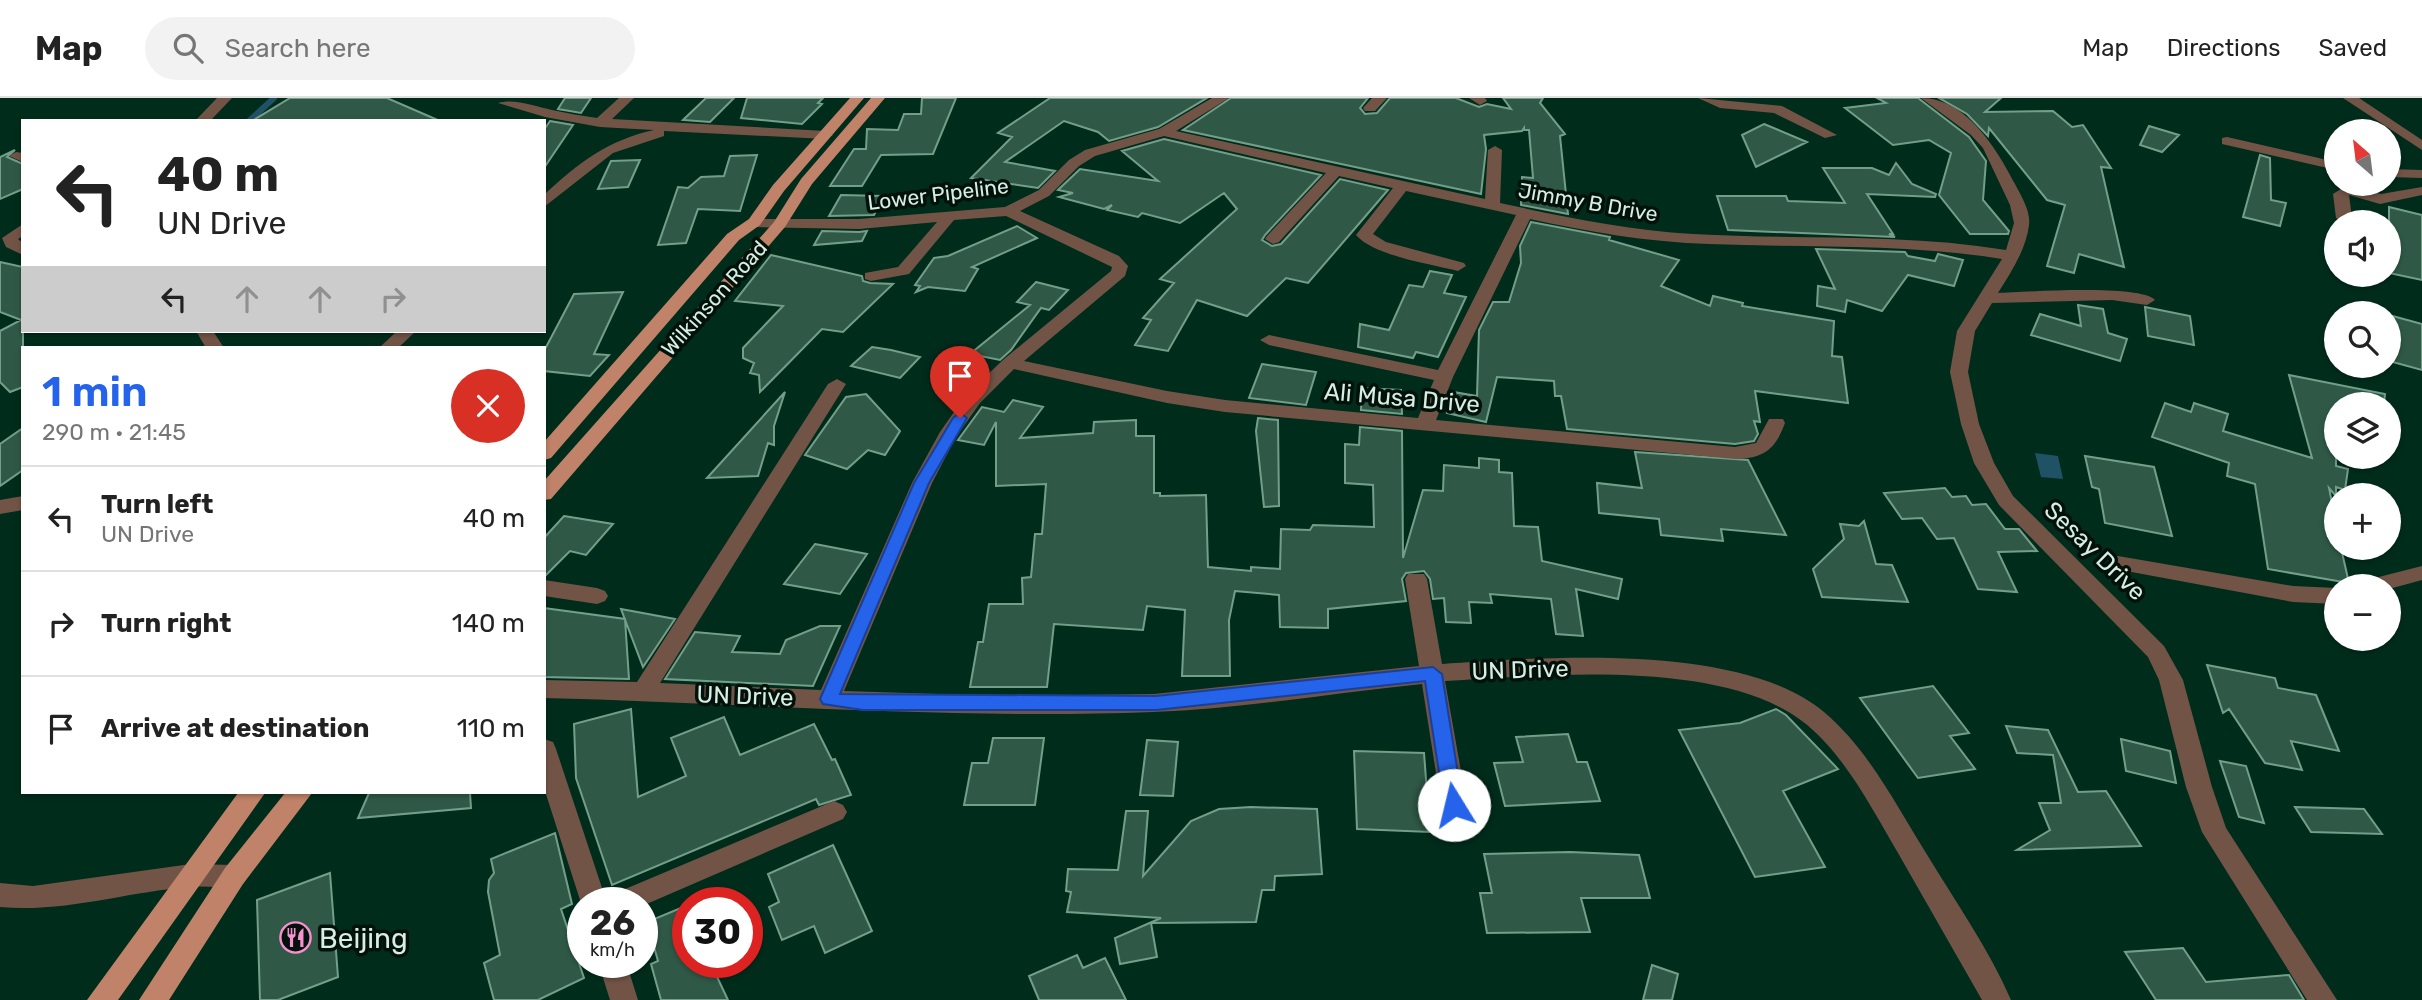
<!DOCTYPE html>
<html lang="en">
<head>
<meta charset="utf-8">
<style>
	body { margin:0; font-family:Rubik,sans-serif; background:#f2f2f2; color:#222; height:100vh; display:flex; flex-direction:column; font-size:26px; white-space:nowrap }
	* { box-sizing:border-box; margin:0 }
	p { font-size:23px; color:#767676 }
	.icon { flex:none; width:38px; height:38px; fill:none; stroke:currentColor; stroke-width:2; stroke-linecap:round; stroke-linejoin:round }
	.map { position:relative; flex:1; overflow:hidden }
	.sheet { position:absolute; left:21px; top:248px; width:525px; height:448px; display:flex; flex-direction:column; background:#fff; border-radius:0px; box-shadow:0 2px 5px #0004 }
	.sheet>* { flex:none }
	.guide { position:absolute; left:21px; top:21px; width:525px; height:214px; border-radius:0px; box-shadow:0 2px 5px #0004; background:#fff; color:#222; overflow:hidden }
	.needle { width:46px; rotate:332deg }
	.fabs { position:absolute; left:2324px; top:21px; display:grid; gap:14px }
	.fabs a { display:grid; place-items:center; width:77px; height:77px; border-radius:50%; background:#fff; box-shadow:0 2px 5px #0004; font-size:35px }
	.speed { position:absolute; left:567px; top:789px; display:flex; gap:14px; font-size:35px; font-weight:700; text-align:center }
	.speed>* { display:grid; place-content:center; width:91px; height:91px; border-radius:50%; background:#fff; box-shadow:0 2px 5px #0004; line-height:1 }
	.speed small { font-size:18px; font-weight:400 }
	.speed .limit { border:10px solid #d22; background:#fff; color:#111 }
	.pin { position:absolute; display:grid; place-items:center; width:60px; height:60px; color:#fff; margin:-72px -30px; border-radius:50% 50% 50% 0; rotate:-45deg; box-shadow:0 0 7px #0007 }
	.pin .icon { rotate:45deg }
	.me { position:absolute; width:77px; margin:-38px; rotate:351deg; stroke-linejoin:round; filter:drop-shadow(0 0 5px #0008) }
	.turn { display:flex; align-items:center; gap:24px; height:147px; padding:0 21px; font-size:32px }
	.turn .icon { width:91px; height:91px; stroke-width:2.5 }
	.turn b { display:block; font-size:49px; line-height:60px }
	.lanes { display:flex; align-items:center; height:66px; padding:0 21px; background:#0003; justify-content:center; gap:35px; direction:ltr }
	.lanes .off { opacity:.35 }
	.round { display:grid; place-items:center; flex:none; width:74px; height:74px; border-radius:37px; background:#f2f2f2 }
	.headline { display:flex; align-items:center; justify-content:space-between; height:119px; padding:0 21px }
	h1 { font-size:42px; font-weight:600; line-height:52px; color:#2563eb }
	ul { padding:0; list-style:none }
	li { display:flex; align-items:center; gap:21px; height:105px; padding:0 21px; border-top:2px solid #e0e0e0 }
	li div { flex:1 }
	li b { display:block; font-size:26px }
	li em { font-style:normal }
	header { display:flex; align-items:center; gap:42px; box-sizing:border-box; height:98px; padding:0 35px; background:#fff; border-bottom:2px solid #e0e0e0 }
	header strong { font-size:33px }
	nav { display:flex; gap:38px; margin-inline-start:auto; font-size:24px }
	.search { width:490px; height:63px; background:#f2f2f2; display:flex; align-items:center; gap:18px; box-sizing:border-box; padding:0 24px; border-radius:38px; color:#767676; font-size:26px }
	.map>svg:first-child { display:block }
	.water { fill:#1f5264 }
	.lines { fill:none; stroke-linecap:round; stroke-linejoin:round }
	.stream { stroke:#1f5264; stroke-width:6 }
	.building { fill:#2f5946; stroke:#739f8a; stroke-width:2 }
	.minor { fill:#725447; fill-rule:evenodd }
	.major { fill:#c08268; fill-rule:evenodd }
	.route { fill:#2563eb; stroke:#184099; stroke-width:2 }
	.labels { text-anchor:middle; dominant-baseline:central; stroke-width:7; stroke-linejoin:round; paint-order:stroke }
	.far-street-label { font-size:21px; fill:#d7eee2; stroke:#02110a }
	.street-label { font-size:24px; fill:#d7eee2; stroke:#02110a }
	.near-poi-label { font-size:28px; fill:#d7eee2; stroke:#02110a; text-anchor:start }
</style>
</head>
<body>
<header>
<strong>Map</strong>
<div class="search"><svg class="icon" aria-label="search" viewBox="0 0 24 24"><circle cx="10" cy="10" r="6"/><path d="M15 15l6 6"/></svg>Search here</div>
<nav><a>Map</a><a>Directions</a><a>Saved</a></nav>
</header>
<div class="map">
<svg width="2422" height="902" viewBox="0 0 2422 902">
	<rect width="100%" height="100%" fill="#002c1c"/>
	<path class="water" d="M2035,355L2058,358L2063,381L2041,379Z"/>
	<g class="lines">
		<path class="stream" d="M249,23L274,0"/>
	</g>
	<path class="building" d="M290,0H387L440,23H252Z
		M565,0H591L581,15L558,11Z
		M706,0H734L710,24L683,22Z
		M747,0H823L818,5L822,6L802,26L741,20Z
		M922,0H956L933,56L881,57L862,88H830L854,51H866L867,31L898,32L904,16H921Z
		M1050,0H1207L1158,29L1109,43L1098,34L1064,23L1005,64L1055,73L1038,90L971,80L1012,39L998,35Z
		M1231,0H1368L1360,10L1365,16L1377,15L1390,0H1456L1479,9L1487,6L1511,11L1503,0H1543L1540,5L1565,36L1560,38L1568,116L1521,107L1522,79L1533,80L1529,32H1524V30L1522,33L1484,37L1486,51L1481,96L1183,32Z
		M1877,0H1918L1969,39L1986,63L1983,102L2009,133L2008,136H1970L1939,97L1951,55L1929,42L1893,47L1845,10L1886,5Z
		M1939,0H2001L1985,14L2053,13L2072,29L2083,27L2111,70L2101,69L2124,169L2079,156L2074,175L2047,168L2065,107L2047,102L1989,30L1988,38L1967,16Z
		M550,23L573,27L544,70V32Z
		M1764,26L1807,44L1756,69L1742,37Z
		M2149,28L2179,37L2162,54L2140,47Z
		M1164,41L1321,77L1265,137L1262,142L1272,148L1281,146L1340,81L1388,92L1308,185L1286,180L1247,218L1197,202L1168,253L1135,247L1151,222L1143,220L1174,185L1160,181L1237,111L1224,95L1180,125L1142,115L1138,119L1107,112L1112,107L1104,111L1059,99L1073,95L1058,92L1080,71L1158,83L1122,53Z
		M15,52L7,59L23,66V91L0,101V59Z
		M757,57L740,113L698,111L686,145L658,147L678,89L688,90L701,79L724,78L730,58Z
		M2260,57L2270,60L2271,102L2286,105L2280,128L2243,119Z
		M640,62L628,89L598,91L611,63Z
		M1896,65L1912,86L1936,96L1935,99L1867,96L1893,136H1889L1895,139L1728,132L1717,98H1786L1788,103L1845,105L1823,70H1872L1889,77Z
		M841,97L883,98L874,117L829,118Z
		M2389,109L2422,117V182L2389,175Z
		M1531,124L1610,139L1609,142L1679,162L1661,188L1710,208L1713,198L1743,205L1742,208L1834,223L1832,258L1842,259L1848,305L1755,293L1760,324L1754,323L1758,336L1754,343L1735,346L1567,331L1561,298H1555L1554,283L1497,279L1486,324L1447,315L1453,294L1477,298L1479,232L1493,204H1509L1521,165L1520,148Z
		M1017,128L1037,140L972,169L978,171L965,193L928,189L916,194L920,188L915,187L934,160L948,158Z
		M822,133L859,134L867,133L862,143L814,147Z
		M1816,151L1905,154L1908,158L1935,163L1938,156L1963,162L1954,188L1908,177L1882,213L1847,202L1845,214L1817,208L1818,188L1835,191Z
		M771,157L862,178L863,183L870,185L893,186L843,234L822,231L760,294L759,277L750,275L754,265L743,260V250L783,208L735,203Z
		M0,164L23,169V289L10,294L0,284V233L21,222L0,214Z
		M1430,173L1452,177L1444,195L1466,199L1438,259L1416,254L1413,260L1358,249L1360,226L1389,232L1409,187L1423,189Z
		M1036,184L1068,192L1049,212L1041,210L1011,252L1000,262L970,256L1030,207L1017,204Z
		M623,194L594,256L609,257L590,278L544,273V253L574,196Z
		M2078,207L2103,211L2108,235L2127,241L2120,263L2031,237L2040,216L2081,228Z
		M2145,209L2190,218L2194,247L2148,238Z
		M2389,217L2422,226V272L2389,263Z
		M872,249L891,252L920,259L900,280L851,268Z
		M1262,266L1316,274L1306,307L1249,300Z
		M2289,277L2385,296L2384,306H2336V368L2348,371L2345,392L2336,389V398L2329,390L2336,425V450H2341L2349,485L2268,471L2255,386L2227,378L2229,365L2152,339L2165,305L2191,314L2194,305L2228,316L2223,333L2312,360Z
		M1362,290L1401,292L1402,316L1361,312Z
		M785,294L774,328V347L768,345L758,378L707,380Z
		M866,296L900,333L885,357L868,352L847,371L805,357L846,299Z
		M1013,302L1043,309L1020,340L1093,335L1094,324L1136,322V338H1154V395H1160V398L1206,397L1208,469L1251,473V469L1280,471L1281,431L1310,432L1313,427L1374,429L1373,387L1345,385V346L1359,347L1360,329L1402,333L1403,460L1423,392L1443,393L1444,367L1479,370V360L1499,362V374L1512,375L1514,428L1538,429L1542,463L1622,481L1618,501L1576,491L1583,538L1556,536L1551,501L1490,496L1492,505L1469,504L1471,525L1446,524L1444,500L1433,501L1430,481L1424,473L1406,475L1402,481L1406,503L1328,511V530L1280,529L1279,497L1235,493L1229,522L1230,578H1182L1185,512L1147,508L1143,532L1054,526L1047,589H970L978,544H983L989,506H1023L1022,480L1031,479L1035,436H1042L1046,386L996,388V324L984,347L958,342L982,309L1004,314Z
		M1258,320L1278,322L1279,408L1264,409L1256,333Z
		M23,330V372L0,388V346Z
		M1635,354L1748,362L1786,437L1721,431L1723,443L1661,437L1659,421L1599,415L1597,385L1642,390Z
		M2085,358L2154,369L2172,438L2105,425L2099,391L2092,389Z
		M1945,390L1952,399L1966,398L1972,407L1986,406L2005,431H2019L2037,453L1998,454L2017,494L1978,491L1954,440L1937,441L1922,420L1902,421L1884,395Z
		M564,418L613,426L586,457L570,453L544,479V440Z
		M1864,423L1876,466L1892,467L1908,504L1822,499L1813,471L1844,441L1840,426L1859,428Z
		M815,446L867,456L840,496L784,486Z
		M544,510L625,521L629,581L544,579Z
		M621,511L675,521L643,569Z
		M820,528H840L813,588L665,581L695,534L740,538L732,554L780,556L786,542Z
		M2207,567L2275,580L2278,590L2316,597L2339,653L2291,643L2302,672L2265,665L2229,611L2223,615Z
		M1933,588L1969,635L1950,638L1975,671L1918,680L1860,600Z
		M631,611L638,699L686,678L671,640L724,619L740,657L814,626L832,662L835,661L851,697L819,707L816,701L612,787L576,680L574,626Z
		M1776,611L1786,617L1838,671L1783,693L1825,769L1755,779L1679,632L1740,625Z
		M2006,628L2048,632L2078,694L2106,693L2141,748L2017,752L2050,732L2039,705H2061L2053,657L2017,655Z
		M1568,636L1577,664H1587L1600,703L1505,708L1494,665L1523,664L1516,639Z
		M993,640H1044L1035,707H964L972,665H988Z
		M2121,641L2170,653L2176,685L2126,673Z
		M1147,642L1178,644L1173,698L1140,697Z
		M1354,653L1424,655L1430,734L1357,731Z
		M2220,663L2246,668L2264,725L2239,719Z
		M369,695H470L471,710L358,720Z
		M1251,709L1317,711L1322,776L1275,778L1274,792H1262L1256,824L1151,825L1157,859L1120,866L1115,840L1161,820L1067,814L1071,794L1066,793L1068,771L1118,772L1126,713H1148L1143,778L1191,723L1219,711Z
		M2295,709L2364,711L2382,736L2311,734Z
		M555,735L572,806L561,811L584,880L538,902H494L484,865L500,857L488,794L489,782L494,775L491,761Z
		M833,747L872,833L825,855L814,828L782,842L769,809L779,804L768,776Z
		M1570,754L1639,757L1650,800H1581L1590,834L1487,835L1480,795H1492L1484,756Z
		M330,775L338,879L278,902H260L257,802Z
		M688,807V864H710L728,902H661L651,866L658,863L647,824Z
		M2183,850L2206,884L2289,877L2304,902H2156L2125,854Z
		M1077,857L1083,870L1105,860L1126,902H1039L1029,878Z
		M1652,867L1678,876L1672,902H1643Z"/>
	<g class="lines">
		<path class="minor" d="M217,0H232L210,23H195Z
			M619,0H634L612,21L826,33L833,37L826,41L664,33V38L613,55L544,109V97C578,65 608,42 654,32L600,29L545,19L498,5C514,0 535,8 552,12C567,15 582,18 597,20Z
			M1212,0H1229L1176,33L1485,101L1488,52L1495,48L1502,52L1500,105C1564,119 1627,132 1693,136C1798,142 1902,135 2006,152L2014,125L2010,107L1983,50L1971,37L1921,0C1966,0 1997,51 2015,86C2021,98 2031,113 2029,127C2026,152 2011,174 1998,195C2025,194 2140,186 2155,202L2147,207L2112,202L1992,205L1975,233L1968,274L1979,326L1994,365L2013,398L2164,548L2183,582L2212,689L2226,730L2337,902H2307L2202,734L2186,689L2159,582L2148,559L1999,407L1974,365L1961,326L1950,274L1957,233L2002,161C1905,145 1807,150 1709,146C1648,144 1589,134 1530,121L1453,279L1436,322L1735,349L1756,345L1769,321H1783L1785,325C1775,352 1764,360 1735,361L1225,314L1167,305L1014,271L980,305L956,339L932,385L844,593L1002,598L1154,596L1419,568L1405,481L1408,476H1424L1427,481L1442,566C1546,559 1741,544 1824,614C1868,651 1896,707 1926,755C1955,803 1989,851 2011,902H1982C1954,853 1926,804 1898,755C1872,711 1846,659 1806,626C1725,560 1545,577 1445,583L1467,707L1463,714L1454,717L1445,714L1441,707L1422,586C1332,595 1243,611 1153,614C950,622 747,605 544,600V582L637,584L828,286L837,281L846,286L660,585L821,592L912,385L940,334L966,297L1004,261L1111,173L1112,169L1006,118L954,122L909,176L871,183L865,181V175L898,169L937,124L859,131L755,129L747,124L750,121H859L1005,109L1039,92L1069,62L1085,52L1159,31ZM1164,38L1326,75L1267,138L1265,141L1273,146L1279,144L1339,78L1393,90L1356,137C1374,158 1431,166 1458,173L1466,168L1464,165L1386,144L1373,136L1406,93L1516,117L1438,272L1269,237L1260,242L1269,247L1434,282L1418,320L1225,302L1167,293L1024,263L1125,178L1128,168L1119,158L1020,113L1049,98L1079,68L1095,58Z
			M1372,0H1387L1375,13H1365L1363,10Z
			M1469,0H1485L1487,3L1480,7Z
			M1698,0L1782,8L1837,37L1825,40L1774,15L1720,10Z
			M2343,0H2359L2422,42V52Z
			M2227,39L2336,64V72L2222,46V40Z
			M16,54L23,55V64L9,58Z
			M2389,71L2422,72V80L2389,79Z
			M2347,87L2381,96L2422,89V97L2380,106L2349,97L2352,120L2342,124L2336,120L2333,96Z
			M23,126V138L18,141L23,145V157L6,149L2,140Z
			M196,233H213L224,250H206Z
			M397,233H416L398,250H379Z
			M23,398V412L0,416V402Z
			M2118,458L2293,488L2336,490V506L2293,504L2110,470L2107,465L2110,460Z
			M2422,468V482L2389,491V488H2360L2363,483Z
			M544,482L597,490L605,493L608,498L605,503L597,506L544,498Z
			M544,641L553,644L556,651L607,805H583V810L581,805L544,690Z
			M834,703L843,707L847,714L843,721L642,808V805H608L611,797Z
			M191,766L234,767L243,770L247,778L243,786C226,792 208,787 189,789C126,794 64,815 0,809V785L33,788Z
			M598,864H626L638,902H610Z"/>
		<path class="major" d="M850,0H864L784,93L760,127L739,142L551,360L544,362V344L727,136L749,121L773,87Z
			M871,0H885L812,86L785,129L551,401L544,402V383L774,124L801,81Z
			M238,695H265L118,902H87Z
			M285,695H312L243,786L169,902H139L225,770Z"/>
	</g>
	<path class="route" d="M960,315L967,320L929,385L840,596L1156,598L1433,569L1442,576L1463,707L1461,713H1447L1444,707L1425,583L1156,612H863L823,606L820,601L914,385L953,320Z"/>
	<defs>
		<symbol id="restaurant-ring" viewBox="-11 -11 22 22"><circle r="9.5" fill="#02110a" stroke="#f790ce" stroke-width="1.5"/><path d="M-5-6h1v4h1v-4h1v4h1v-4h1v5L-1.5 .5V6h-2V.5L-5-1ZM5-6V6H3V1.5H1.5Q1.5-4 5-6Z" fill="#f790ce"/></symbol>
	</defs>
	<g fill-rule="evenodd">
		<use href="#restaurant-ring" x="278" y="822" width="35" height="35"/>
	</g>
	<g class="labels">
		<g class="far-street-label">
			<text transform="translate(938 96) rotate(-7)">Lower Pipeline</text>
			<text transform="translate(1588 104) rotate(10)">Jimmy B Drive</text>
			<text transform="translate(714 200) rotate(-48)">Wilkinson Road</text>
		</g>
		<g class="street-label">
			<text transform="translate(1402 300) rotate(5)">Ali Musa Drive</text>
			<text transform="translate(2095 453) rotate(44)">Sesay Drive</text>
			<text transform="translate(1520 572) rotate(-2)">UN Drive</text>
			<text transform="translate(745 598) rotate(2)">UN Drive</text>
		</g>
		<g class="near-poi-label">
			<text x="319" y="840">Beijing</text>
		</g>
	</g>
</svg>
<div class="fabs">
<a><svg class="needle" viewBox="-14 -14 28 28"><path d="M0-13l5 13h-10z" fill="#e53935"/><path d="M0 13l5-13h-10z" fill="#767676"/></svg></a>
<a><svg class="icon" aria-label="sound" viewBox="0 0 24 24"><path d="M4 9h4l5-4v14l-5-4H4zM17 9q2 3 0 6"/></svg></a>
<a><svg class="icon" aria-label="search" viewBox="0 0 24 24"><circle cx="10" cy="10" r="6"/><path d="M15 15l6 6"/></svg></a>
<a><svg class="icon" aria-label="layers" viewBox="0 0 24 24"><path d="M12 4l9 5-9 5-9-5zM3 14l9 5 9-5"/></svg></a>
<a>+</a>
<a>−</a>
</div>
<div class="speed"><div>26<small>km/h</small></div><div class="limit">30</div></div>
<div class="pin" style="left:960px;top:320px;background:#d93025"><svg class="icon" aria-label="arrive" viewBox="0 0 24 24"><path d="M6 21V4h12l-3 4 3 4H6"/></svg></div>
<svg class="me" style="left:1454px;top:707px" viewBox="-20 -20 40 40"><circle r="19" fill="#fff"/><path d="M0-13L10 11 0 6-10 11z" fill="#2563eb"/></svg>
<div class="guide">
<div class="turn"><svg class="icon" aria-label="left" viewBox="0 0 24 24"><path d="M17 20v-9H6M10 6l-5 5 5 5"/></svg><div><b>40 m</b>UN Drive</div></div>
<div class="lanes"><svg class="icon" aria-label="left" viewBox="0 0 24 24"><path d="M17 20v-9H6M10 6l-5 5 5 5"/></svg><svg class="icon off" aria-label="ahead" viewBox="0 0 24 24"><path d="M12 20V5M6 11l6-6 6 6"/></svg><svg class="icon off" aria-label="ahead" viewBox="0 0 24 24"><path d="M12 20V5M6 11l6-6 6 6"/></svg><svg class="icon off" aria-label="right" viewBox="0 0 24 24"><path d="M7 20v-9h11M14 6l5 5-5 5"/></svg></div>
</div>
<section class="sheet">
<div class="headline"><div><h1>1 min</h1><p>290 m · 21:45</p></div><a class="round" style="background:#d93025;color:#fff"><svg class="icon" aria-label="close" viewBox="0 0 24 24"><path d="M6 6l12 12M18 6L6 18"/></svg></a></div>
<ul>
<li><svg class="icon" aria-label="left" viewBox="0 0 24 24"><path d="M17 20v-9H6M10 6l-5 5 5 5"/></svg><div><b>Turn left</b><p>UN Drive</p></div><em>40 m</em></li>
<li><svg class="icon" aria-label="right" viewBox="0 0 24 24"><path d="M7 20v-9h11M14 6l5 5-5 5"/></svg><div><b>Turn right</b></div><em>140 m</em></li>
<li><svg class="icon" aria-label="arrive" viewBox="0 0 24 24"><path d="M6 21V4h12l-3 4 3 4H6"/></svg><div><b>Arrive at destination</b></div><em>110 m</em></li>
</ul>
</section>
</div>
</body>
</html>
